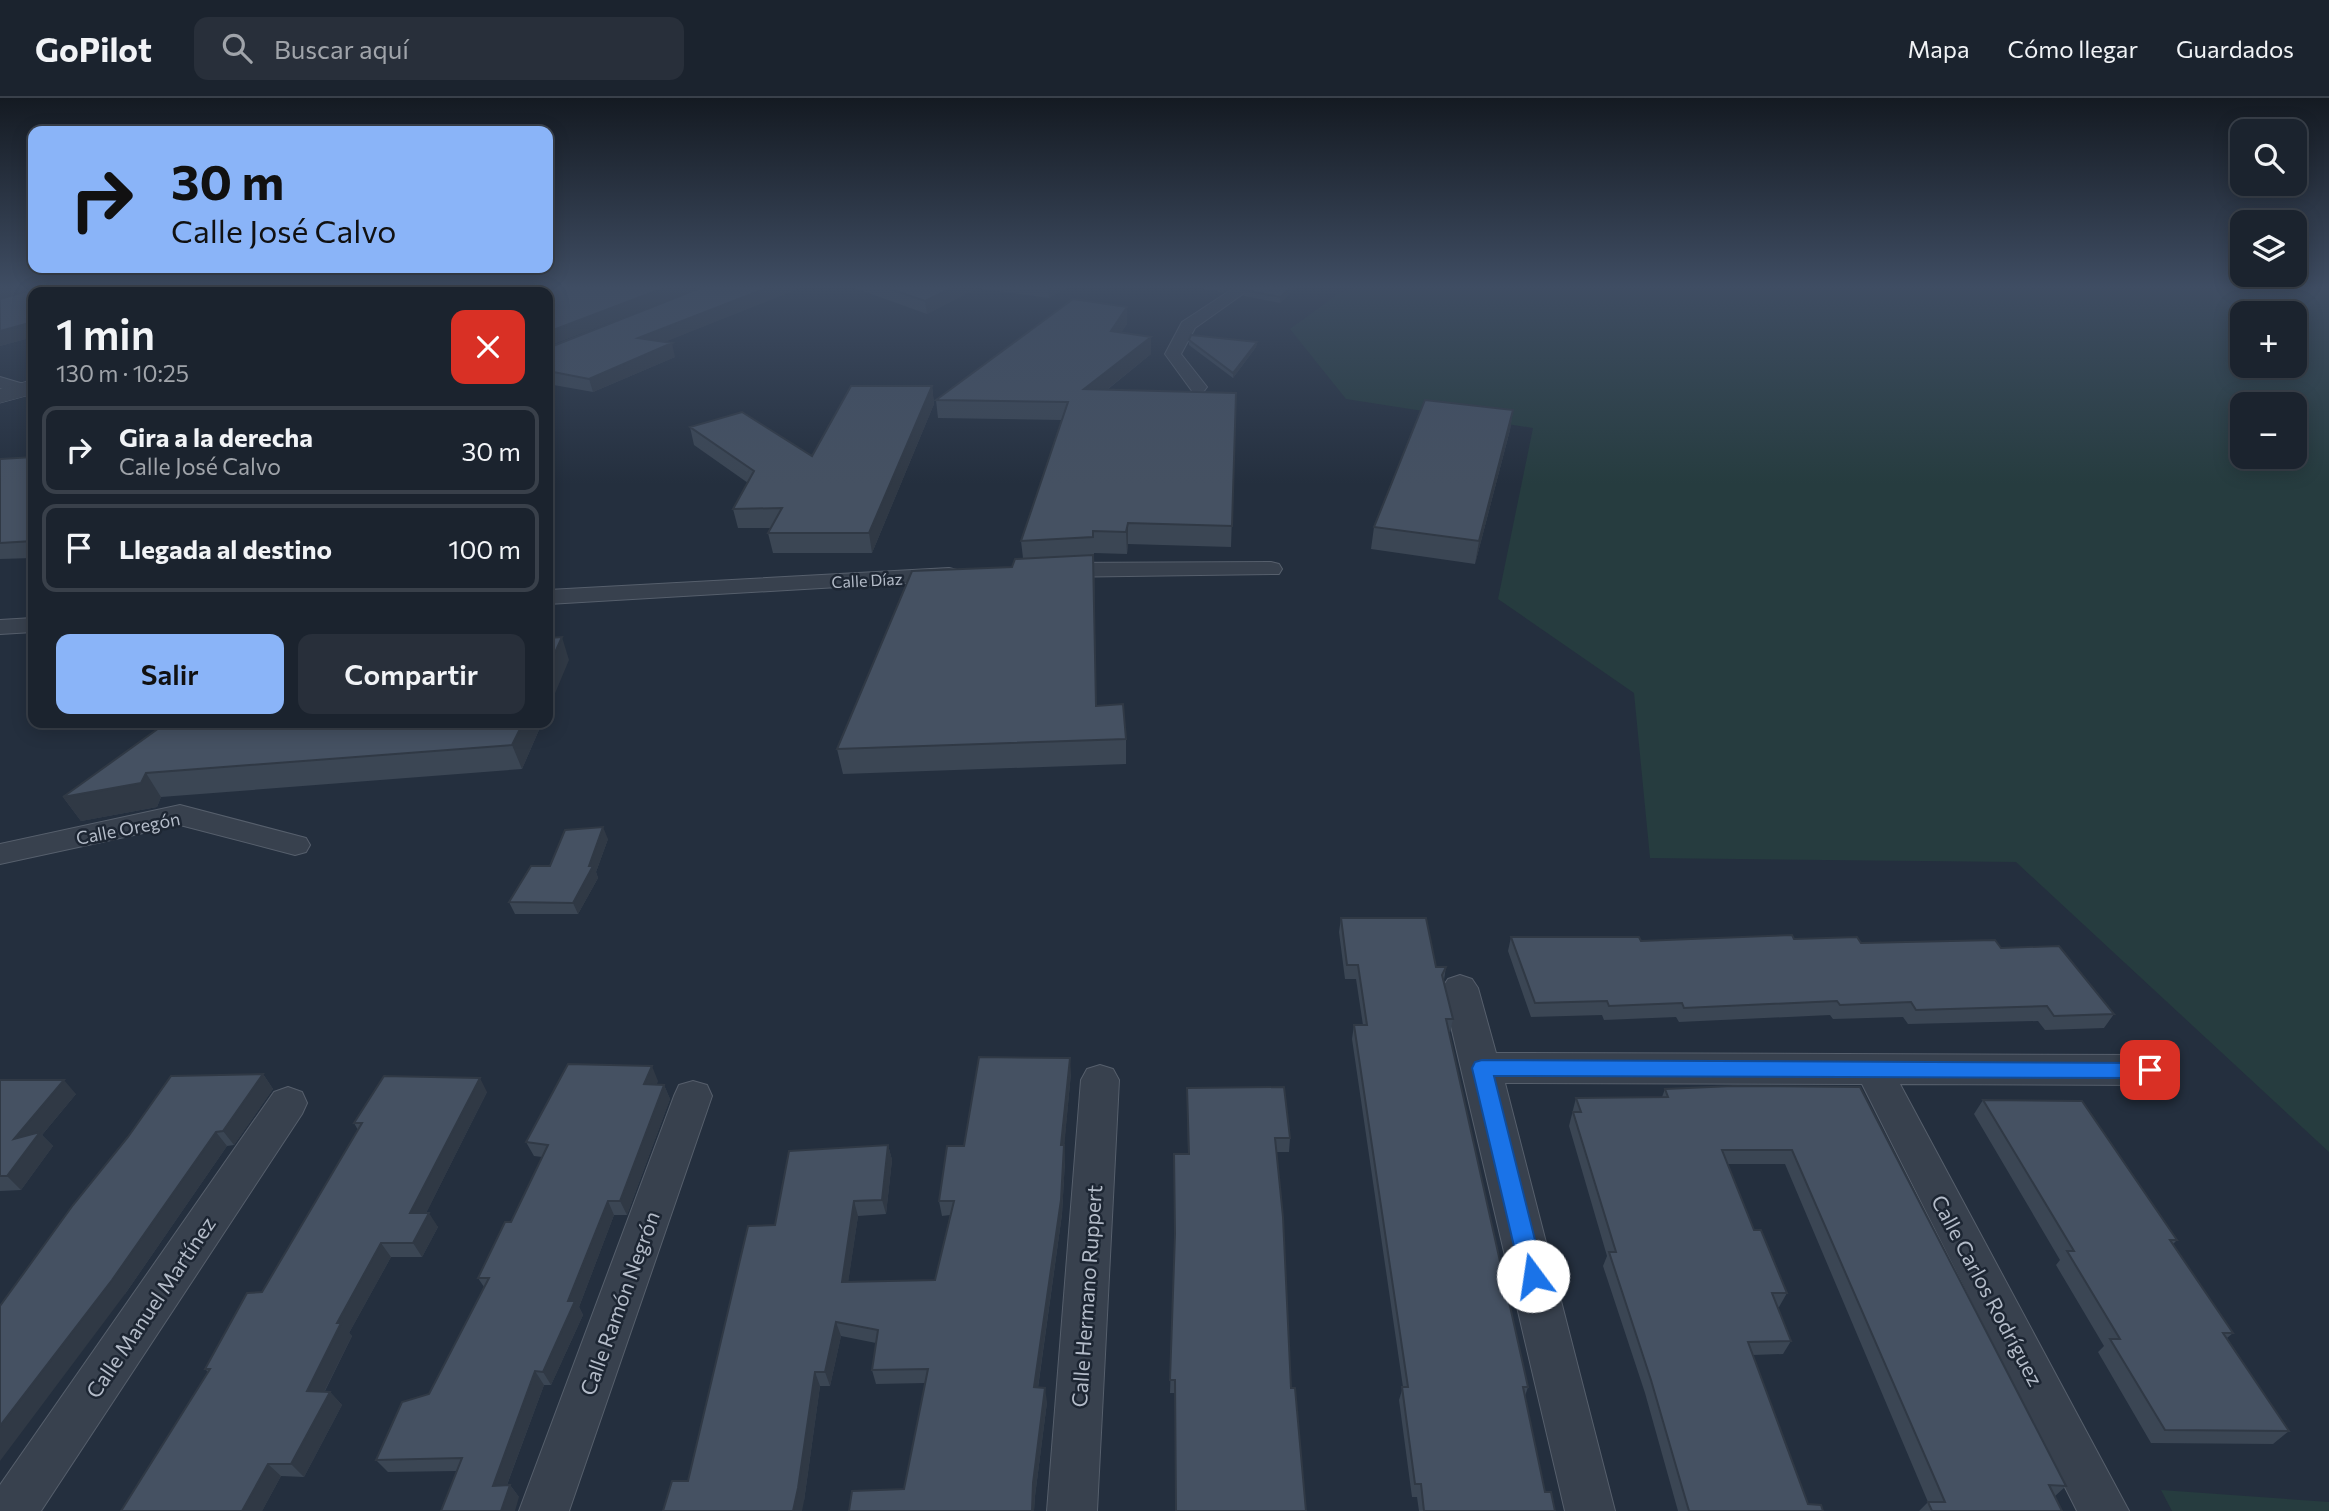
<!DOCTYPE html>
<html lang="es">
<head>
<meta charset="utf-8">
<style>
	body { margin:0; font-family:Commissioner,sans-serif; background:#282f3a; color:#f1f3f6; height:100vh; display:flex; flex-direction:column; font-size:26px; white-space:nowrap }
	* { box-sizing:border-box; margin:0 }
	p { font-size:23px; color:#a0a4aa }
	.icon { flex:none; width:38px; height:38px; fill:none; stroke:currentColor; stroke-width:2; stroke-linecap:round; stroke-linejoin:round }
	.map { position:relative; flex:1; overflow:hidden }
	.sheet { position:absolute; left:28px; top:189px; width:525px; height:441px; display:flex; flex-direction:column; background:#1b232e; border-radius:14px; box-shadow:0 4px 18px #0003,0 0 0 2px #39404a }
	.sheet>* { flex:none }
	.top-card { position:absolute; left:28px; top:28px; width:525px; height:147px; border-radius:14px; box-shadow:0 4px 18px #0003,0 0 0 2px #39404a; background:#8ab4f8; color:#111; overflow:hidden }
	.buttons { position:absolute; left:2230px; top:21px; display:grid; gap:14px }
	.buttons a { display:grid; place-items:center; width:77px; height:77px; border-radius:14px; background:#1b232e; box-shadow:0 4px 18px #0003,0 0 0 2px #39404a; font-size:35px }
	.pin { position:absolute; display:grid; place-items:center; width:60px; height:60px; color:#fff; margin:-30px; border-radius:14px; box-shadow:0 4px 10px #0006 }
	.me { position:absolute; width:77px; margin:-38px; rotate:346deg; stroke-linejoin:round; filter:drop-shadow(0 0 5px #0008) }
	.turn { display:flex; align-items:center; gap:24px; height:147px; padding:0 28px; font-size:32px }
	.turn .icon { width:91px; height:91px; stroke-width:2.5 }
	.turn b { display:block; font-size:49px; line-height:60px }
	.round { display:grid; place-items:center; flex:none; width:74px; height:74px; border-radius:14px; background:#282f3a }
	.head { display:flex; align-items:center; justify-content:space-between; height:119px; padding:0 28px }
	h1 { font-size:42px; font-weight:600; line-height:52px }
	.action { display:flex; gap:14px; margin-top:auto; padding:14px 28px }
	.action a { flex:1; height:80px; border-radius:14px; background:#8ab4f8; color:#111; font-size:28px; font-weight:600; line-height:80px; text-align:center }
	.action a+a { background:#282f3a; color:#f1f3f6 }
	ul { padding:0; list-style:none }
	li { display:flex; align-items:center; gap:21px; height:88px; margin:0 14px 10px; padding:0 14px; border:4px solid #39404a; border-radius:14px }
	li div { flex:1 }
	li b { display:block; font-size:26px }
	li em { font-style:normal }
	header { display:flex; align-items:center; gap:42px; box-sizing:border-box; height:98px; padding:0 35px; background:#1b232e; border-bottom:2px solid #39404a }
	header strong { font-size:33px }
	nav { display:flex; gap:38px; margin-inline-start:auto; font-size:24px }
	.search { width:490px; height:63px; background:#282f3a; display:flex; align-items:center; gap:18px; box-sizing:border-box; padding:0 24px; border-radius:14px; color:#a0a4aa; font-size:26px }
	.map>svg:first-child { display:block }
	.green { fill:#263c3f; fill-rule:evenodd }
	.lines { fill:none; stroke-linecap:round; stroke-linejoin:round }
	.minor-casing { stroke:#565f6c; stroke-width:2 }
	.tertiary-casing { stroke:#565f6c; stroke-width:1 }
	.minor { fill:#38414e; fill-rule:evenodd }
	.tertiary { fill:#38414e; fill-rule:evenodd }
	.wall { fill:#3b4654 }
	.shaded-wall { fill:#303945 }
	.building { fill:#455162; stroke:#303945; stroke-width:2 }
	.route { fill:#1a73e8; stroke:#114b97; stroke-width:2 }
	.labels { text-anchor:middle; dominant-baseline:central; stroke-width:5; stroke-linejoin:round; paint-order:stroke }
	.far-street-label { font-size:16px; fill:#b4bcc9; stroke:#1d2633 }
	.street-label { font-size:18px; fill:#b4bcc9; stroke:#1d2633 }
	.near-street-label { font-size:21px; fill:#b4bcc9; stroke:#1d2633 }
</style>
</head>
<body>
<header>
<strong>GoPilot</strong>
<div class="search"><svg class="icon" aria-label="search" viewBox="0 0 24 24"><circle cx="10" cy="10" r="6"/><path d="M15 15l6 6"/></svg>Buscar aquí</div>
<nav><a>Mapa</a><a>Cómo llegar</a><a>Guardados</a></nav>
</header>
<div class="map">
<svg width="2329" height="1413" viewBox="0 0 2329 1413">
	<rect width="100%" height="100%" fill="#242f3e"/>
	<path class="green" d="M1358,188H2329V1054L2016,764L1650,760L1634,595L1498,501L1533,330L1346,301L1290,231L1338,196ZM2242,215H2294V268H2242ZM2242,306H2294V359H2242Z
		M2161,1392L2329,1404V1413H2172Z"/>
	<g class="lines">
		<defs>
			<path id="minor" d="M1237,188H1254L1195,230L1181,256L1207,289L1204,293H1192L1165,256L1182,224Z
				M0,279L27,287L30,291L21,296L0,290Z
				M1271,464L1279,466L1282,471L1279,476L1055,479L1047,477L1044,472L1047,467L1055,465Z
				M949,470L957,472L961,477L957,482L548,506V492Z
				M33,520V534L0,536V522Z
				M180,707L306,740L310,747L306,754L295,757L180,727L0,766V746Z
				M1460,877L1472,881L1478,890L1496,955L2150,957L2163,961L2169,972L2163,983L2150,987L1900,986L2129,1413H2077L1862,986L1505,985L1615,1413H1565L1442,890L1448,881Z
				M1100,967L1113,971L1119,982L1097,1413H1047L1081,982L1087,971Z
				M693,983L707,987L712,998L569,1413H519L674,998L679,987Z
				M288,989L302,994L307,1005L302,1016L41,1413H0V1387L274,994Z"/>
			<path id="tertiary" d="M33,282V296L0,305V291Z"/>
		</defs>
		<use href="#minor" class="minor-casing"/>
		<use href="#tertiary" class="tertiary-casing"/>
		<use href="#minor" class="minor"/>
		<use href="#tertiary" class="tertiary"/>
	</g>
	<path class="wall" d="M0,188H704L548,248V194H33V239L0,248V201L25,194L0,200Z
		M705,188H805L664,244L675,259L593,294L548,286V250Z
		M849,188H1069L1049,200L977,190L927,216Z
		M1192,188H1233L1223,194L1192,189Z
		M1251,188H1298L1280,205L1244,198V192Z
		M1127,209V226L1121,234L1151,239V256L1107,292L1236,295L1231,449L1128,446L1127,456L1094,455L1096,608L1126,641V666L843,676L837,651L1012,469L1023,460L1021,443L1062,322L938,320L936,302Z
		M1189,242L1257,244L1256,249L1233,280L1189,247Z
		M932,288L934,306L872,455H773L768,435L771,430H738L733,411L748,385L694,347L690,329L812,358Z
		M1513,312L1510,332L1475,466L1371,451L1374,429Z
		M33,359V460L0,461V361Z
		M243,625H542L522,671L161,699L157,709L81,723L63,699L240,628Z
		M608,741L596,774L598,780L578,816H515L509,804L550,768Z
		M1341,820L1436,869H1446L1444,882L1453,921L1450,935H1449L1528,1289L1525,1298L1545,1394L1555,1413H1419L1417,1399H1412L1399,1302L1403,1289L1352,941L1354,927H1363L1356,881H1345L1339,834Z
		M1511,839L1641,843L1794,841L1861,845L2001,850L2114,916L2104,930L2045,932L2038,923L1908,926L1903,919L1833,921L1830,917L1679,924L1676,919L1604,922L1602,917L1531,919L1508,853Z
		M1071,975L1064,1047L1065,1062L1062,1116L1038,1290L1047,1304L1035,1398L1034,1413H849L904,1391L925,1285L876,1286L872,1272L876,1245L841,1238L830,1288H820L804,1403L688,1383L775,1127L888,1047L892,1062L886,1116L858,1118L848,1184L935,1182L950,1117L942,1118L939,1103L964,1048Z
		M263,976L273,991L234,1047L227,1048L125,1196L0,1208Z
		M0,982L76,996L42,1037L53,1048L21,1092L0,1093Z
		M658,983L656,987H664L670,1001L627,1117H614L579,1209L583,1217L551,1287H544L507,1387H510L519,1399L457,1373L388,1374L376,1362L429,1296L484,1189L478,1180L511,1124L542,1059L534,1058L526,1044Z
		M1860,989L2066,1388L2054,1399L2062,1413H1919L1928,1404L1785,1066H1727L1754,1132L1787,1195L1779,1209H1777L1791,1243L1783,1256L1753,1257L1808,1406L1823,1413H1678L1645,1295L1603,1168L1607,1158L1569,1028L1576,1000L1662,999L1665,991Z
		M1187,990L1290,1040L1289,1054H1277L1175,1295H1170L1175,1144L1188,1056Z
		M487,994L426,1115L438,1129L422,1159H391L349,1235L352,1238L325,1293L330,1294L342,1307L304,1379L281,1378L262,1413H121L208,1274L205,1271L262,1194L358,1032L354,1025Z
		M1983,1002L2177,1142L2173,1146L2233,1235L2227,1240L2289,1333L2273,1346L2151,1345L2098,1254L2104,1248L2056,1167L2060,1162L1974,1016Z"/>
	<path class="shaded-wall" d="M0,188H30L32,192L0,200Z
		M135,188H154L158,194H108Z
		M669,188H704L548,248V234Z
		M772,188H805L642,253L638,240Z
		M956,188H977V190L927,216L925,203Z
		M1048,188H1069L1049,200Z
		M1224,188H1233L1223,194Z
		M1292,188H1298L1280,205V199Z
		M1127,209V226L1111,250V233Z
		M33,224V239L0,248V233Z
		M1151,239V256L1084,310V291Z
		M1257,244L1256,249L1233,280V275Z
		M672,245L675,259L593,294L589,281Z
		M932,288L934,306L872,455L869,435Z
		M1513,312L1510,332L1475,466L1479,443Z
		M1128,425V446L1127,456L1126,434Z
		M562,539L569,562L548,612V570Z
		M523,625H542L522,671L512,647Z
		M146,675L161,699L157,709L81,723L63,699Z
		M603,729L608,741L596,774L598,780L578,816L573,805L589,768Z
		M1070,960L1071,975L1063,1062L1061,1047Z
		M652,968L658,983L650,1000L644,986Z
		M263,976L273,991L234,1047L223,1033Z
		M480,980L487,994L419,1129L410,1115Z
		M64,982L76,996L42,1037L53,1048L21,1092L7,1078L14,1041Z
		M664,987L670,1001L627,1117L620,1103Z
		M216,1034L227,1048L125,1196L0,1363V1328Z
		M888,1047L892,1062L886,1116L882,1102Z
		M1064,1047L1065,1062L1062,1116L1036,1303L1034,1289Z
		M608,1103L614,1117L579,1209L583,1217L551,1287L543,1274L568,1203Z
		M854,1103L858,1118L846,1199L842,1184Z
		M429,1115L438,1129L422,1159L413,1145Z
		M381,1145L391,1159L349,1235L352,1238L318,1306L307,1293L337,1225Z
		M836,1224L841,1238L830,1288L825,1274Z
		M535,1273L544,1287L502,1400L493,1388Z
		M815,1274L820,1288L804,1403L802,1413H793Z
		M1045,1290L1047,1304L1035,1398L1034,1413H1032L1033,1385Z
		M330,1294L342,1307L304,1379L291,1366Z
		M268,1366L281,1378L262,1413H242Z
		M510,1387L519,1399L515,1413H501Z"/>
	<path class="building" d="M29,188H135L108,194H33V224L0,233V201L28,193Z
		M167,188H669L548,234V194H189Z
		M705,188H772L638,240L672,245L589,281L548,273V250Z
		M881,188H956L925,203Z
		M1251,188H1292L1280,199L1244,192Z
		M1073,201L1127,209L1111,233L1151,239L1084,291L1236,295L1232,428L1128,425L1126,434L1093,433V439L1021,443L1068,304L936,302Z
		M1191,237L1257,244L1233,275L1189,242Z
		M851,288H932L869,435H768L782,410L733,411L754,373L690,329L742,314L812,358Z
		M1425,302L1513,312L1479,443L1374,429Z
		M33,359V443L0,445V361Z
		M1093,457L1096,608L1123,606L1126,641L837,651L912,473L1012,469L1015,461Z
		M562,539L548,570V540Z
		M166,625H211L240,628L243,625H523L512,647L146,675L141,685L63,699Z
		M603,729L589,768H593L573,805L509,804L531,768H550L565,732Z
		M1341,820H1426L1436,869H1446L1442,877L1453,921H1446L1528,1289H1523L1545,1394H1551L1555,1413H1424L1421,1386H1415L1402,1289H1408L1354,927H1367L1358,867H1347Z
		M1792,837L1794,841L1857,839L1861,845L1995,842L2001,850L2059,848L2114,916L2054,918L2047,908L1916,912L1911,904L1840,907L1837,903L1684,910L1682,905L1609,908L1607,903L1535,905L1511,839H1639L1641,843Z
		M979,959L1070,960L1061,1047H1064L1061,1102L1034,1289L1045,1290L1033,1385L1032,1413H849L852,1393L904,1391L928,1271L872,1272L878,1232L836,1224L825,1274H815L798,1390L793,1413H663L672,1383H688L748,1128L775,1127L789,1053L888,1047L882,1102L854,1103L842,1184L935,1182L954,1103H939L947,1048H964Z
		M568,966L652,968L644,986L664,987L620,1103H608L568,1203H575L543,1274L535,1273L493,1388L510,1387L501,1413H441L462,1360L376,1362L402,1304L429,1296L489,1180H478L505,1124H511L548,1047L526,1044Z
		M263,976L223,1033L216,1034L112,1182L0,1328V1208L73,1107L128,1039L171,978Z
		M384,978L480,980L410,1115H429L413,1145H381L337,1225H341L307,1293L330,1294L291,1366H268L242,1413H121L210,1271H205L247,1195L262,1194L362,1025H354Z
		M0,982H64L14,1041L40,1034L7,1078H0Z
		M1733,988L1860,989L2066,1388L2049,1387L2062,1413H1932L1928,1404H1945L1792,1052H1722L1754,1132H1761L1787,1195H1772L1791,1243L1748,1244L1808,1406L1821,1407L1823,1413H1689L1651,1282L1609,1154H1616L1573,1014H1581L1576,1000L1668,999L1665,991Z
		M1284,989L1290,1040H1275L1283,1119L1291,1290H1295L1306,1413H1176L1175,1282H1170L1175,1136L1174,1056H1189L1187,990Z
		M1983,1002L2082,1003L2177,1142H2170L2233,1235H2223L2289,1333L2165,1332L2110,1241H2120L2067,1153H2074Z"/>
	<linearGradient id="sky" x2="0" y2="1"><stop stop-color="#141a22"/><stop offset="0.49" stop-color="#3f4d63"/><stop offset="1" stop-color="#3f4d63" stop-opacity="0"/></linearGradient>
	<rect width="2329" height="386" fill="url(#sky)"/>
	<path class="route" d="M1482,962L2150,965L2157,967L2160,972L2157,978L2150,980L1494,978L1544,1178L1541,1186L1533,1189L1524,1186L1521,1178L1472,970L1475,964Z"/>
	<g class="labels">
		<g class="far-street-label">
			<text transform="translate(867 482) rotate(-3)">Calle Díaz</text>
		</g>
		<g class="street-label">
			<text transform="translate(128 730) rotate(-11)">Calle Oregón</text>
		</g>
		<g class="near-street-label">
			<text transform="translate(1988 1192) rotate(62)">Calle Carlos Rodríguez</text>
			<text transform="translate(1086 1198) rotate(-86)">Calle Hermano Ruppert</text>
			<text transform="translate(619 1205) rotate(-70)">Calle Ramón Negrón</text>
			<text transform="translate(150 1209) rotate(-56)">Calle Manuel Martínez</text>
		</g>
	</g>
</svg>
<div class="buttons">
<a><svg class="icon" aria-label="search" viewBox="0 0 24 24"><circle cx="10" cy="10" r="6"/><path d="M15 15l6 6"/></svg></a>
<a><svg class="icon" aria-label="layers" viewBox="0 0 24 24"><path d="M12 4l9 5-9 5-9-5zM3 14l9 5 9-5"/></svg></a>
<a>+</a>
<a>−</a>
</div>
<div class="pin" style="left:2150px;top:972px;background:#d93025"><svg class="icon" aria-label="arrive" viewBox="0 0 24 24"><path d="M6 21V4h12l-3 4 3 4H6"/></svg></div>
<svg class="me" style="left:1533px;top:1178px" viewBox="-20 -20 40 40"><circle r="19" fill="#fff"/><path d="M0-13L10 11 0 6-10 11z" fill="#1a73e8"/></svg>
<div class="top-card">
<div class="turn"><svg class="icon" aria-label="right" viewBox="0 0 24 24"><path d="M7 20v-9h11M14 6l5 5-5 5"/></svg><div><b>30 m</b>Calle José Calvo</div></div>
</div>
<section class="sheet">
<div class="head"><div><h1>1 min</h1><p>130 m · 10:25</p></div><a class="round" style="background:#d93025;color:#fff"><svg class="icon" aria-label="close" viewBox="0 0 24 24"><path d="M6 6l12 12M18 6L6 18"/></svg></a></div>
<ul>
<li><svg class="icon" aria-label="right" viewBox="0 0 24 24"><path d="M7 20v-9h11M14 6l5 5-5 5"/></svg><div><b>Gira a la derecha</b><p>Calle José Calvo</p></div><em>30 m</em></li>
<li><svg class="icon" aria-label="arrive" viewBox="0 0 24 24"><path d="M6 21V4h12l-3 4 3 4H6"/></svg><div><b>Llegada al destino</b></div><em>100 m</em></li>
</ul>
<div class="action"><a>Salir</a><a>Compartir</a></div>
</section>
</div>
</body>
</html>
